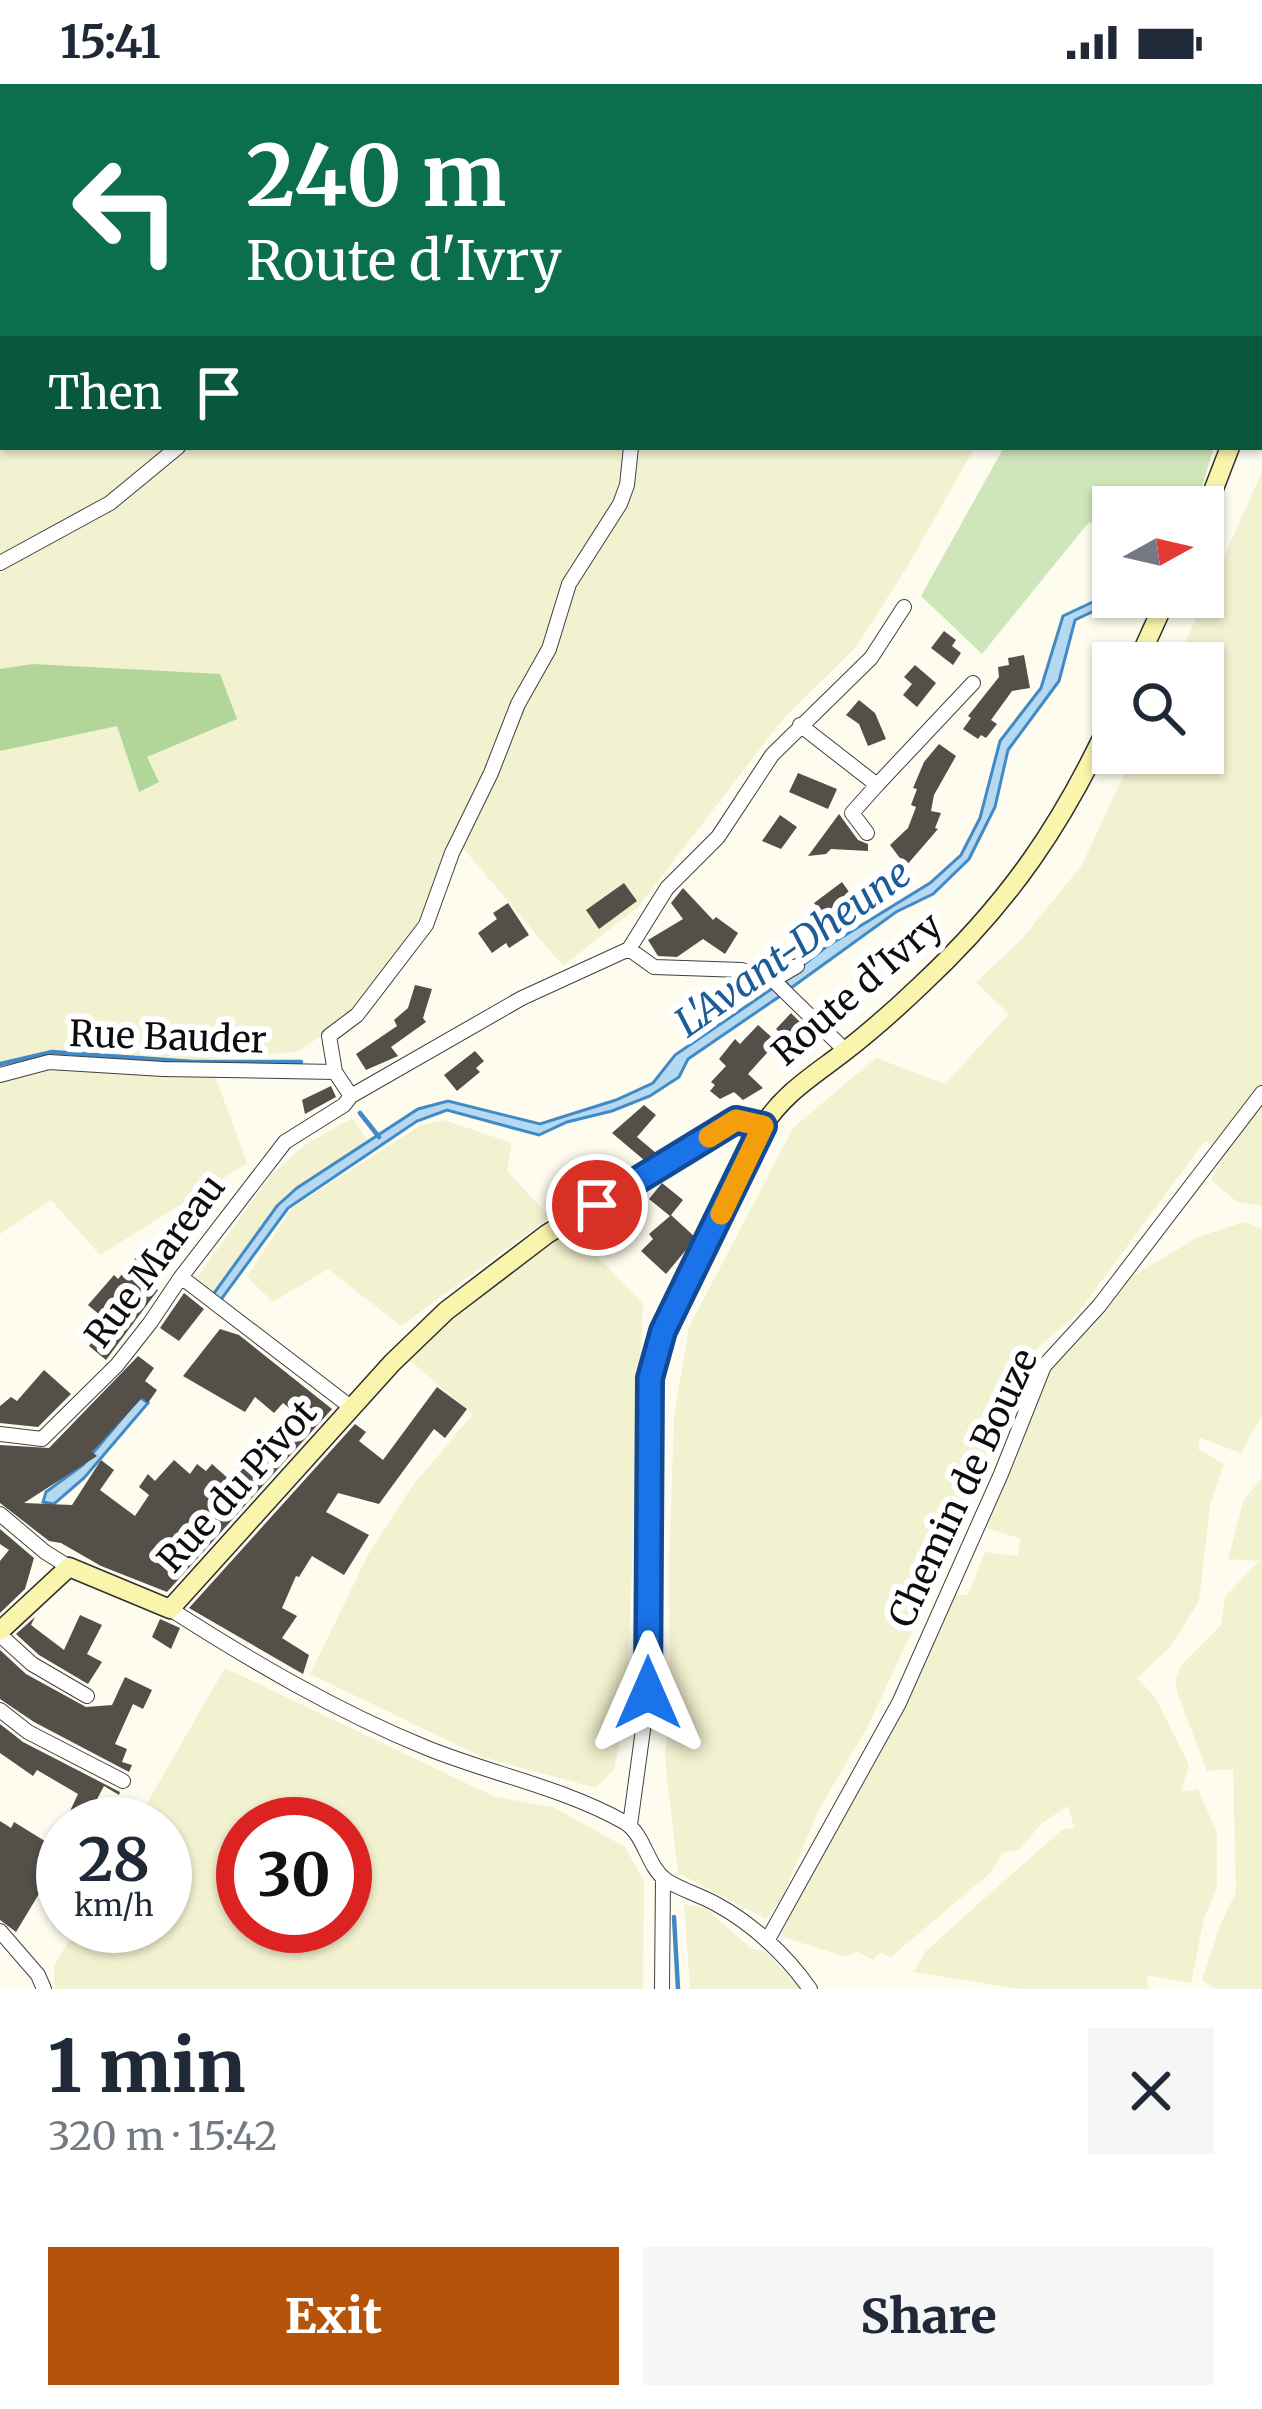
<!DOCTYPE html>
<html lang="en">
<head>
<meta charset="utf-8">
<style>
	body { margin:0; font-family:Merriweather,serif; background:#f6f6f7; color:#1f2937; height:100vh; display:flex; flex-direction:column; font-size:45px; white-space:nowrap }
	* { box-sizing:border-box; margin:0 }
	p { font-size:39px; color:#747a83 }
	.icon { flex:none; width:66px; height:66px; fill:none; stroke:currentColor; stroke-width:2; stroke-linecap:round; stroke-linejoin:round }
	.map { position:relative; height:1905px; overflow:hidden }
	.sheet { display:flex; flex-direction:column; background:#fff; flex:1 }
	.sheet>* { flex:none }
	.guide { position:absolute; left:0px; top:0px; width:1263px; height:366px; box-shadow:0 3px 9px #0004; background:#0b6e4f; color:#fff; overflow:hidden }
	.needle { width:78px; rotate:82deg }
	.tools { position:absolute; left:1092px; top:402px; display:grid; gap:24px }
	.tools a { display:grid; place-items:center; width:132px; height:132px; border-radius:0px; background:#fff; box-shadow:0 3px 9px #0004; font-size:60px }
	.speed { position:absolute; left:36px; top:1713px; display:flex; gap:24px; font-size:60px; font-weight:700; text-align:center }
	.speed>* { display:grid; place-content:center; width:156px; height:156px; border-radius:50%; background:#fff; box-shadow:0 3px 9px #0004; line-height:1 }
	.speed small { font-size:30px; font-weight:400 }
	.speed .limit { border:18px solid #d22; background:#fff; color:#111 }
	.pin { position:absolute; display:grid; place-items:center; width:102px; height:102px; color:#fff; margin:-51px; border:6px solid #fff; border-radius:50%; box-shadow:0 3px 12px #0007 }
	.me { position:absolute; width:132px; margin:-66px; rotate:0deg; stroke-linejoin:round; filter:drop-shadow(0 0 9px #0008) }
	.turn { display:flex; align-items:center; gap:42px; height:252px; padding:0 48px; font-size:54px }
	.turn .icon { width:156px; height:156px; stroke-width:2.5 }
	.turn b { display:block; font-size:84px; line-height:102px }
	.then { display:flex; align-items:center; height:114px; padding:0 48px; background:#0003; gap:24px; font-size:45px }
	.round { display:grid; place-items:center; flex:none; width:126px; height:126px; border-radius:0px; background:#f6f6f7 }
	.head { display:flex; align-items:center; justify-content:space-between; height:204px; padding:0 48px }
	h1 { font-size:72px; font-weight:800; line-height:90px }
	.button { display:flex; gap:24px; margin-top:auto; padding:24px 48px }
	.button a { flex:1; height:138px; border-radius:0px; background:#b45309; color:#fff; font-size:48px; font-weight:800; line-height:138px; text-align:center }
	.button a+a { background:#f6f6f7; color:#1f2937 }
	.status { display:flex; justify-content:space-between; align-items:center; height:84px; padding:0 60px; background:#fff; direction:ltr }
	.status svg { height:33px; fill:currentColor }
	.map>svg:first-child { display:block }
	.farmland { fill:#f2f1d0; fill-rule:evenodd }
	.green { fill:#cfe6ba }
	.forest { fill:#b2d69a }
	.water { fill:#b6d9f2; stroke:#428ac5; stroke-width:3 }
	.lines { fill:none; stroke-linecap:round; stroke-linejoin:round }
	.stream { stroke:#428ac5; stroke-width:4.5 }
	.building { fill:#554f4a }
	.minor-casing { stroke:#404040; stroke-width:16 }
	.secondary-casing { stroke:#2f2f2f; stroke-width:21 }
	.minor { stroke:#fff; stroke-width:14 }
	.secondary { stroke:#faf5ad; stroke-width:18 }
	.route-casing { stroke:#114b97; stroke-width:30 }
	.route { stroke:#1a73e8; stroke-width:21 }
	.slow { stroke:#f59e0b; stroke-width:21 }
	.labels { text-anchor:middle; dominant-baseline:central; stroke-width:12; stroke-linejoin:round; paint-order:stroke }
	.street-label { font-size:36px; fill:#0d0d0d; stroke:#fff }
	.water-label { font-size:39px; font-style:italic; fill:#1e5c97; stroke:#fff }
</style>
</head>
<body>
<div class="status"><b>15:41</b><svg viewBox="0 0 49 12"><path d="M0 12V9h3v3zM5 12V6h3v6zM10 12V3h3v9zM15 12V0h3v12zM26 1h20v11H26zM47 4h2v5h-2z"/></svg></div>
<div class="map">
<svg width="1262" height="1905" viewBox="0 0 1262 1905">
	<rect width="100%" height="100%" fill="#fefcee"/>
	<path class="farmland" d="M0,0H1127L3,3V363H975L907,483L856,563L783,635L638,823L563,882L457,757L411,856L358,927L297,968L209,975L247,1079L100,1171L51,1116L0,1150Z
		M1262,388V1122L1237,1118L1211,1096L1225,1070L1205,1057L1077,1230L1033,1268L973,1413H967L944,1455L921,1528L868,1642L818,1727L782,1814L766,1835L678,1789L665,1676L670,1610L669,1479L674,1332L689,1243L793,1044L876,974L945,1000L1009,930L976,898L1021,856L1082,781L1134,669H1203V579H1176Z
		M352,1034L369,1057L297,1104L277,1122L214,1209L195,1196L272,1090L305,1061Z
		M444,1036L512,1059L507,1087L550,1133L401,1242L328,1185L273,1218L247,1193L292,1124L421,1041Z
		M1244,1138L1262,1145V1331L1241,1369L1200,1354L1198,1365L1224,1380L1210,1421L1199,1517L1170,1563L1137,1594L1155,1613L1189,1681L1181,1708L1198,1705L1217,1749V1803L1204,1834L1191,1899L1147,1891L1148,1905H1019L914,1888L926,1867L986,1813L1063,1745L1074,1744L1068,1722L1042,1739L1020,1765L1002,1769L990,1789L891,1873L880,1869L873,1876L856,1867L846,1873L780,1852L955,1511H968L985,1468L1017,1472L1021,1455L984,1443L1014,1382L1040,1308L1056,1276L1133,1192L1198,1153Z
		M567,1141L643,1220L626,1626L614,1685L596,1704L482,1673L310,1590L368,1471L411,1404L473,1330L408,1275L446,1227Z
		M1262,1393V1905H1216L1202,1896L1220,1841L1236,1808L1233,1685L1207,1687L1177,1608L1176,1595L1182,1580L1221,1541L1225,1513L1259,1477L1228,1475L1243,1418Z
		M225,1584L493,1712L555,1724L625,1763L644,1797L643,1905H55L54,1882L77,1842H165V1740H135ZM345,1740V1842H243V1740Z
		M684,1820L705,1824L752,1865L763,1866L802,1905H690Z"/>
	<path class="green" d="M1004,363H1214L1196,423H1113V448L1089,438L982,570L921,512Z"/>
	<path class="forest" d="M33,580L220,590L237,635L147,673L159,698L139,708L117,642L0,667V585Z"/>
	<path class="water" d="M1110,510L1117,516L1075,536L1059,597L1008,666L995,723L969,775L933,810L896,828L791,904L784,896L826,863L930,799L961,771L980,734L1000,657L1041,604L1063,532Z
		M773,904L783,910L688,975L679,993L650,1012L612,1027L567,1038L539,1051L447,1026L417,1037L288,1124L220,1217L212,1212L277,1122L297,1104L418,1025L448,1017L540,1040L616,1016L653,999L675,971Z
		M140,1313L148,1319L84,1394L54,1420L43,1418L46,1408L83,1381Z"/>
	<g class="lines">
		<path class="stream" d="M0,980L52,968L193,978H301
			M360,1029L379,1053
			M674,1833L678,1905"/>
	</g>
	<path class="building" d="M1113,455V505L1094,496Z
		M944,547L956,556L952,562L961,569L953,581L931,564Z
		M1024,571L1030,604L1012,607L991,636L997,640L986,654L981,651L978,655L963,645L971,634L968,632L999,593L998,583L1009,581L1008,574Z
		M915,581L936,599L917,623L903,611L912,600L904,593Z
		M859,616L875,629L886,655L868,662L859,640L846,631Z
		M939,660L956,672L934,711L931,727L941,729L935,744L938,745L906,782L890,761L908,744L916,723L911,721L917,705L913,704L924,678Z
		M798,689L837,705L828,725L789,708Z
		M839,730L858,756L868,760V767L831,765L826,770L808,772Z
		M780,731L797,743L781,765L762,757Z
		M842,798L854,815L826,835L814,819Z
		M624,799L637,817L599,845L586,826Z
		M683,804L713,836L716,833L738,849L725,870L703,855L677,873L658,872L648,856L683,835L671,819Z
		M508,819L529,851L509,864L506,859L492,869L478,849L497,835L493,829Z
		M415,901L432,905L423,934L426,938L391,963L398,972L366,986L356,970L397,942L394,936L408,924Z
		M791,929L811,949L797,965L776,945Z
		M758,941L777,958L748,990L763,1004L743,1016L734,1008L720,1015L710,1007L715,1001L711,998L726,982L719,975L735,955L740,960Z
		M475,967L484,977L476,984L480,988L457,1007L444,991Z
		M331,1002L336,1013L305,1030L302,1016Z
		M644,1021L656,1031L637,1053L656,1069L644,1076L612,1049Z
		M662,1099L683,1116L671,1131L696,1154L666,1190L641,1167L653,1155L649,1150L670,1132L649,1115Z
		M174,1139L189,1153L147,1196L158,1206L106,1276L89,1262L107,1237L88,1221L114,1191L118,1195L143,1165L147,1168Z
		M184,1209L204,1225L179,1257L160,1244Z
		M220,1245L239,1251L332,1325L167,1508L101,1482L61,1459L49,1457L0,1419V1361L49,1364L138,1272L154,1284L145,1297L157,1306L148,1319L142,1314L92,1368L97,1372L24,1419L72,1421L101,1376L114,1386L100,1406L135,1432L149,1411L139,1403L148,1390L155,1397L174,1376L190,1390L197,1380L206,1387L212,1380L231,1397L277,1350L286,1358L305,1337L283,1319L274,1329L255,1313L245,1328L183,1292Z
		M44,1286L71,1310L38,1343L0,1339V1322L11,1313L17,1317Z
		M437,1303L467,1325L445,1354L434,1345L379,1420L338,1409L326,1428L369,1451L344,1491L312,1472L299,1493L296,1492L282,1524L297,1532L282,1554L309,1571L303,1590L189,1524L355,1340L366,1348L359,1357L383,1376Z
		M0,1445L34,1474L25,1505L0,1529V1477L9,1466L0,1460Z
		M80,1531L102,1541L87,1570L102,1578L88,1600L39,1571L16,1550L35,1533L31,1541L64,1566Z
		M160,1535L180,1544L171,1565L152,1553Z
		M0,1566L26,1590L86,1623L112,1621L125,1593L152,1606L143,1625L133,1620L115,1660L127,1665L122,1678L132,1681L129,1688L34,1638L0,1615Z
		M0,1640L23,1658L120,1708L119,1711L104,1702L84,1740H64L78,1710L37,1686L33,1692L0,1669Z
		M63,1735V1770L16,1848L0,1836V1737L11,1744L14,1738L48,1759Z"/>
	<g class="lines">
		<defs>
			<path id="minor" d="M307,3L308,0
				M677,3L678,0
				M0,479L110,419L178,363
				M800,641L877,701L973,599
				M867,749L852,729L877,701
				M629,865L654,883L742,886L773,896L846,967
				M773,896L797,882
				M0,991L49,978L163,985L335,988
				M351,1012L335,988L329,952L357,931L426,841L452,769L491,689L518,620L549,565L569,500L620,420L627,401L631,363
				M181,1193L352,1324
				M0,1350L42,1355L117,1281L150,1239L181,1193L285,1058L344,1021L351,1012L522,914L629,865L667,804L718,753L772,671L871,574L904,523
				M0,1430L45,1468L69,1483
				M170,1525C253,1578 336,1627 427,1664C491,1690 564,1704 624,1738C645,1750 647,1783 666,1796C681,1806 700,1811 716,1820C753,1840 786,1871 810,1905
				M0,1551L32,1580L87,1612
				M0,1626L28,1648L123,1697
				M630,1741L648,1609L650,1294L663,1247L763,1042
				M0,1847L38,1891L44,1905
				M767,1857L899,1619L1001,1390L1044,1282L1099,1222L1262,1009
				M662,1905L663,1794"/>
			<path id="secondary" d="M1260,276L1262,270
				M1203,433L1230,363
				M1137,579L1167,513
				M0,1547L69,1483L170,1525L392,1279L446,1227L547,1150L737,1036L763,1042C784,1009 813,992 844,968C871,947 897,924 921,901C1009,819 1063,740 1113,631"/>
		</defs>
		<use href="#minor" class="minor-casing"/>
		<use href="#secondary" class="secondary-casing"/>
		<use href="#minor" class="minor"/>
		<use href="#secondary" class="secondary"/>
	</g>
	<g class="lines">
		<defs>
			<path id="route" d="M597,1121L736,1036L763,1042L663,1247L650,1294L648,1609"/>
		</defs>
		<use href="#route" class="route-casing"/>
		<use href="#route" class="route"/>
		<path class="slow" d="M709,1053L736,1036L763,1042L721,1130"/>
	</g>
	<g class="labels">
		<g class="street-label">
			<text transform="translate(857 905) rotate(-41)">Route d'Ivry</text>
			<text transform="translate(168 953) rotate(2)">Rue Bauder</text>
			<text transform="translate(155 1177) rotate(-53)">Rue Mareau</text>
			<text transform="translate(237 1402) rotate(-48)">Rue du Pivot</text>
			<text transform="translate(963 1404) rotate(-65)">Chemin de Bouze</text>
		</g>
		<g class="water-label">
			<text transform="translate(793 864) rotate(-35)">L'Avant-Dheune</text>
		</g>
	</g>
</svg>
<div class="tools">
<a><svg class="needle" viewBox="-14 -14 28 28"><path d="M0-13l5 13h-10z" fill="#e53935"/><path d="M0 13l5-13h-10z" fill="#747a83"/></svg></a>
<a><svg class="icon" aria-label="search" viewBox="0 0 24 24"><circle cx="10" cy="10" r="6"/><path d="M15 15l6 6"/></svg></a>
</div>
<div class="speed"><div>28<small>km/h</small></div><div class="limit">30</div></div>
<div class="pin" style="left:597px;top:1121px;background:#d93025"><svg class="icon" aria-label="arrive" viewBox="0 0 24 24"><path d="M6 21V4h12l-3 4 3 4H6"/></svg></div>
<svg class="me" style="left:648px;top:1609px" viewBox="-20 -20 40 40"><path d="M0-17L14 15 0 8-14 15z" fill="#1a73e8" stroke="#fff" stroke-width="4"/></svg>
<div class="guide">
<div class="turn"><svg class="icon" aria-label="left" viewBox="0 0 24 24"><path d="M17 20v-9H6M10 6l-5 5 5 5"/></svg><div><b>240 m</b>Route d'Ivry</div></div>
<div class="then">Then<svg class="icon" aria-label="arrive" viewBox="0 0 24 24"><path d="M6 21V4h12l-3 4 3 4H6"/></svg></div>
</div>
</div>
<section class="sheet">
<div class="head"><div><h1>1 min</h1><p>320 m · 15:42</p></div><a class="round"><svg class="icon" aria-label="close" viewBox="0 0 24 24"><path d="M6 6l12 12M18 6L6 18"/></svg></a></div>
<div class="button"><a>Exit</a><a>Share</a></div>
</section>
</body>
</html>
